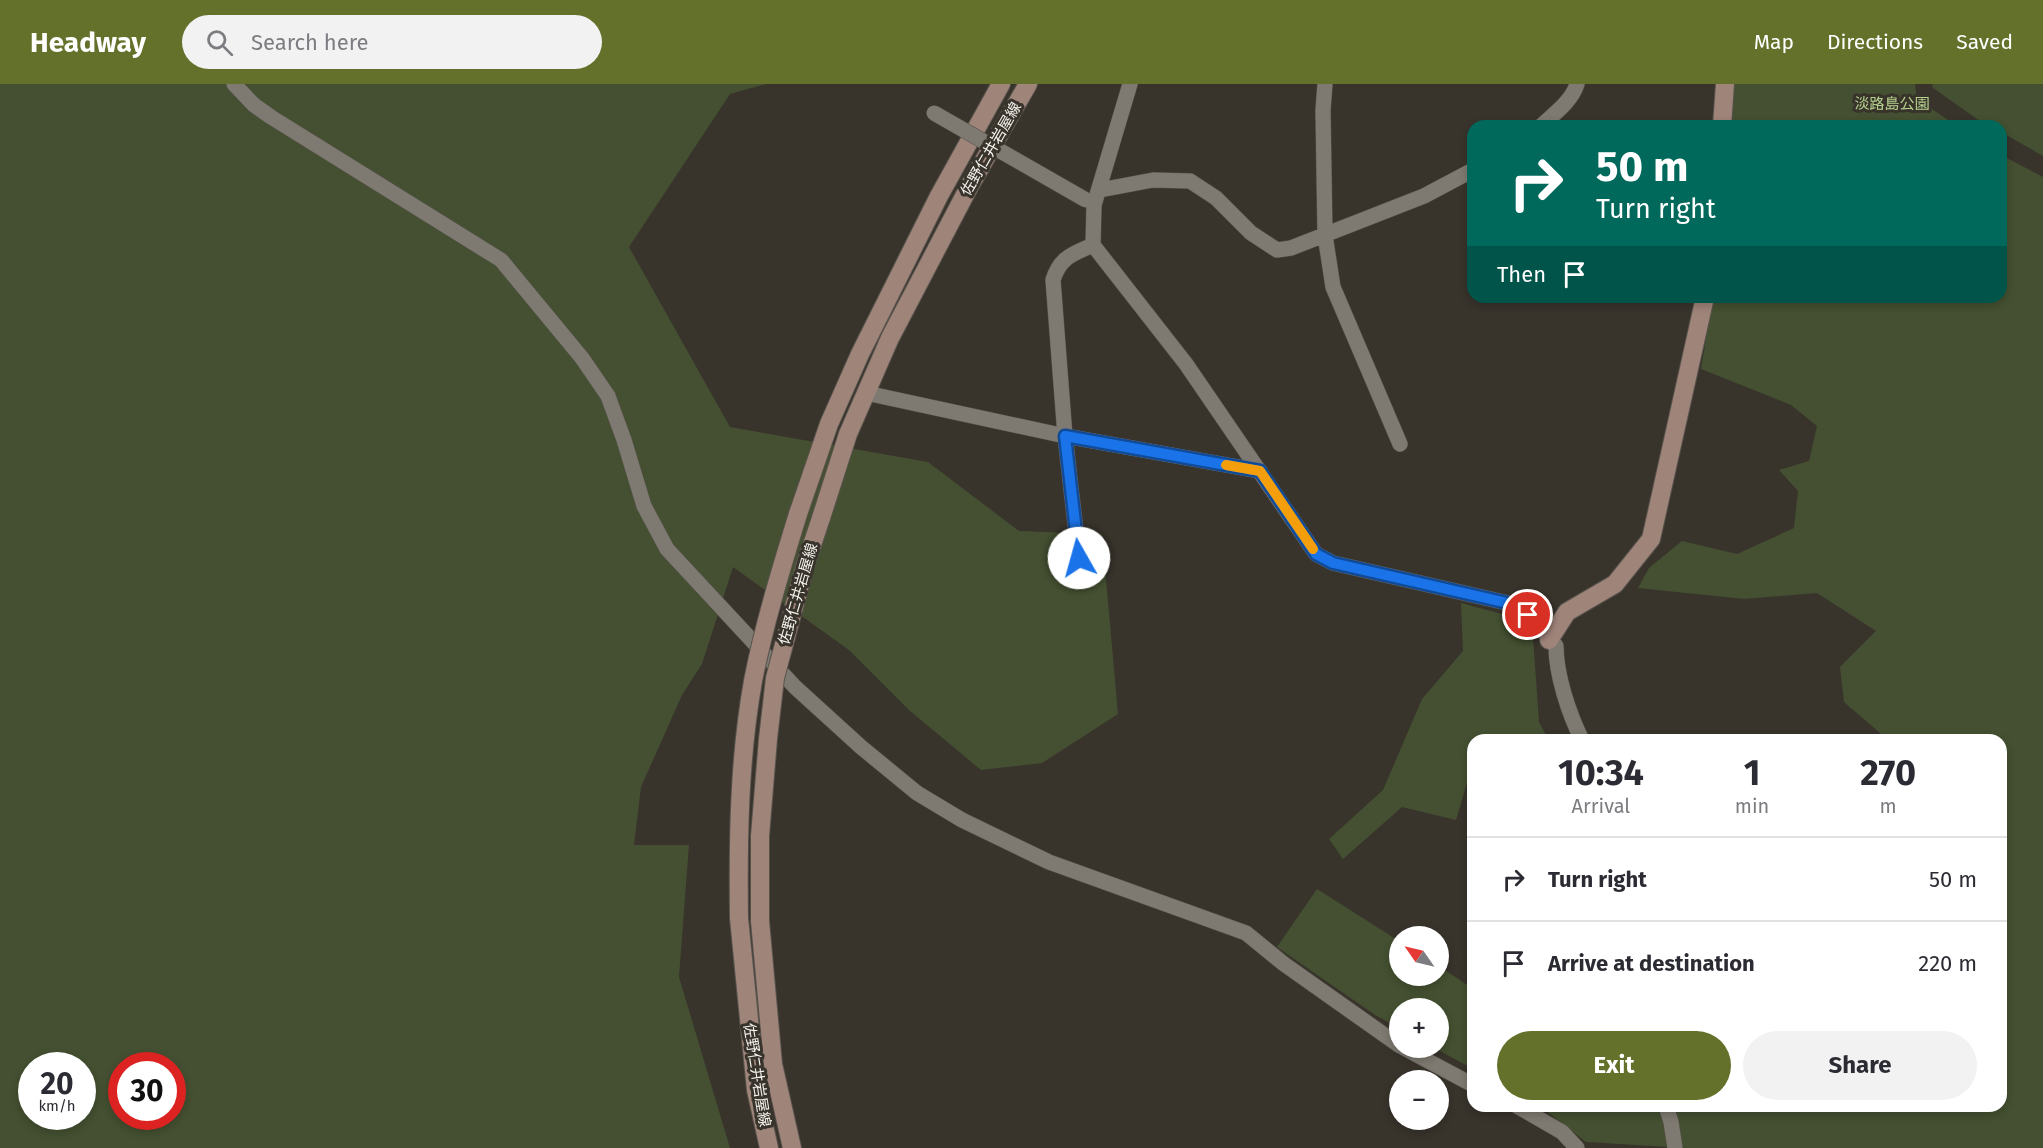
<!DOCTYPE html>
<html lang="en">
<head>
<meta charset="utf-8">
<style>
	body { margin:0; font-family:"Fira Sans","Noto Sans JP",sans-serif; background:#f2f2f3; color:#2b2b33; height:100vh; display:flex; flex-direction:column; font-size:22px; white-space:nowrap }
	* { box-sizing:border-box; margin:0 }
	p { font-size:20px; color:#7c7c81 }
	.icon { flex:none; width:33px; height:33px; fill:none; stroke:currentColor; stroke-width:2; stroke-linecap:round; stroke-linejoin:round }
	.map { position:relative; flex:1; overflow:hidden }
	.sheet { position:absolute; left:1467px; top:650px; width:540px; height:378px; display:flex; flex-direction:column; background:#fff; border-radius:18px; box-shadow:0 3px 9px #0003 }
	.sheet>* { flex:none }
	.top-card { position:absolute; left:1467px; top:36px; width:540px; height:183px; border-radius:18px; box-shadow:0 3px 9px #0003; background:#00695c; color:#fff; overflow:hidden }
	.needle { width:39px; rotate:304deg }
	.buttons { position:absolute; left:1389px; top:842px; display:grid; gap:12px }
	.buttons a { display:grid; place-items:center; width:60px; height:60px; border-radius:50%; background:#fff; box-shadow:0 3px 9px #0003; font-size:30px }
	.speed { position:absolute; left:18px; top:968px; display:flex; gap:12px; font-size:30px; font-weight:700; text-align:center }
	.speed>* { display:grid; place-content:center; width:78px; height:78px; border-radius:50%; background:#fff; box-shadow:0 3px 9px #0003; line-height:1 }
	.speed small { font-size:15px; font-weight:400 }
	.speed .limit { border:9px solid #d22; background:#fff; color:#111 }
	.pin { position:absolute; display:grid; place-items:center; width:51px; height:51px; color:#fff; margin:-26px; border:3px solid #fff; border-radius:50%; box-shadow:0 2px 6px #0007 }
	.me { position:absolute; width:66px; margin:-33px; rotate:353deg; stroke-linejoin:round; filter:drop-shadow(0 0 4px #0008) }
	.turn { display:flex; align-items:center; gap:21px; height:126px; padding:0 30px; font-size:27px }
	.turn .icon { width:78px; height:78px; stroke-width:2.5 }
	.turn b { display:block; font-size:42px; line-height:51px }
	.then { display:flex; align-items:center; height:57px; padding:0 30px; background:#0003; gap:12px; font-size:22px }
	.eta { display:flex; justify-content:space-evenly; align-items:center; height:102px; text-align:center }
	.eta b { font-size:36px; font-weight:700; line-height:42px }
	.button { display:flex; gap:12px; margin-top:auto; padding:12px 30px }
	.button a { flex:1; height:69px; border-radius:36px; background:#63712a; color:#fff; font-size:24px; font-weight:700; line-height:69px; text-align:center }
	.button a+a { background:#f2f2f3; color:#2b2b33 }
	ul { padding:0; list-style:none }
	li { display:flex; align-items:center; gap:18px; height:84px; padding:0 30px; border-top:2px solid #e1e1e2 }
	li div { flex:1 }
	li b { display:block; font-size:22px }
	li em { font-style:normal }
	header { display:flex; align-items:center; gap:36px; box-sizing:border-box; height:84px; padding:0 30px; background:#63712a; color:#fff }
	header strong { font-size:28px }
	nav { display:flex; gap:33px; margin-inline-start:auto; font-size:21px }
	.search { width:420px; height:54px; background:#f2f2f3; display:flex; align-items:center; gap:15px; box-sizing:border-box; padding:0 21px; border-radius:33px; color:#7c7c81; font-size:22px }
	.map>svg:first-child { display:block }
	.green { fill:#445031; fill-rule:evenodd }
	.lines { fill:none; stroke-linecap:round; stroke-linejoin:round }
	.street-casing { stroke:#57534c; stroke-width:16 }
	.secondary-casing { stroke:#57534c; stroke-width:20 }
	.street { stroke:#7e7a71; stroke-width:15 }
	.secondary { stroke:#9f847a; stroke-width:18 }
	.street-bridge-casing { stroke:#57534c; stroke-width:16; stroke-linecap:butt }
	.secondary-bridge-casing { stroke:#57534c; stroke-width:20; stroke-linecap:butt }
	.street-bridge { stroke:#7e7a71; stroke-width:15 }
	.secondary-bridge { stroke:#9f847a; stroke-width:18 }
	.route-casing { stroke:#114b97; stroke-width:15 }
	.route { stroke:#1a73e8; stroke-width:10 }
	.slow { stroke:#f59e0b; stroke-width:10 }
	.labels { text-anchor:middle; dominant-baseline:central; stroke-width:6; stroke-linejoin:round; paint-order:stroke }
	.park-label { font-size:15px; fill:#b6d18d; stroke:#38342c }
	.street-label { font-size:15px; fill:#f5f2ed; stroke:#38342c }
</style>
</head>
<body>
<header>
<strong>Headway</strong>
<div class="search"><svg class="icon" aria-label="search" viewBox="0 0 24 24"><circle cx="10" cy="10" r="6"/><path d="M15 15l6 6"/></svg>Search here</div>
<nav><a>Map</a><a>Directions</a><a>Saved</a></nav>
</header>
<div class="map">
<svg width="2043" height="1064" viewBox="0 0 2043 1064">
	<rect width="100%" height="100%" fill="#38342c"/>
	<path class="green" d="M0,0H766L730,10L629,163L730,343L928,378L1019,447L1102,450L1118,630L1042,679L981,686L909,626L849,566L733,483L702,580L682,611L641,703L634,761H689L679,893L730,1064H0ZM32,981H82V1032H32ZM122,981H172V1032H122Z
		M1724,0H1915L1917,15L1957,42H1727Z
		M1932,0H2043V72L2001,48V42H1990L1977,35L1933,4Z
		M2001,71L2043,93V1064H1687L1586,1058L1540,1022H2001V656L1887,655L1844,618L1840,583L1876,547L1817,509L1744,515L1638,504L1649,484L1682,457L1737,470L1794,444L1798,407L1779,386L1809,377L1817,342L1791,321L1701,285L1713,213H2001Z
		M1461,519L1509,532L1533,553L1539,638L1548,655L1473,656V688L1469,692L1456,736L1402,723L1343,775L1329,755L1383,706L1422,615L1463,567Z
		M1317,805L1399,857L1400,891H1438L1439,882L1473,905V985L1433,963H1438V924H1400L1399,944L1375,931L1277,863Z"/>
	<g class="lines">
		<defs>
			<path id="street" d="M234,0L254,21L271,33L501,176L582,274L608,312L624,356L644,422L667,465L795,603L861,663L917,709L962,736L1049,778L1246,849L1284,880L1400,962
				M1130,0L1094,121L1093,161L1186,280L1316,470L1333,479L1512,520L1529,531L1556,562C1556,591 1569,630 1582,656
				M1325,0L1323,26L1325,151L1333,203L1400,360
				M1541,42C1554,30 1572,17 1577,0
				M1100,106L1153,96L1190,97L1216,114L1251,149L1277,166L1291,164L1424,112L1473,86
				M866,309L1065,352L1260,387
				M1079,474L1065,352L1053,196C1060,173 1073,170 1093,161
				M1402,963L1473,1001
				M1517,1022L1562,1048L1577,1064
				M1666,1022L1671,1038L1675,1064"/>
			<path id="secondary" d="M1722,42L1725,0
				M798,430L829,340L860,270L939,112L1001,0
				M821,434L848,350L890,254L969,103L1028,0
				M1549,556L1567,528L1615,500L1651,455L1705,213
				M739,834L756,1006L769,1064
				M760,837L773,980L792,1064"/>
		</defs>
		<use href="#street" class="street-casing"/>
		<use href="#secondary" class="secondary-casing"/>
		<use href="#street" class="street"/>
		<use href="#secondary" class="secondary"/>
		<defs>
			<path id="street-bridge" d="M934,29L1086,116"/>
			<path id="secondary-bridge" d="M739,834C738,755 739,675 753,597C764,541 781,485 798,430
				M760,837V752L768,655L775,594L805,482L821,434"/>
		</defs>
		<use href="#street-bridge" class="street-bridge-casing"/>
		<use href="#secondary-bridge" class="secondary-bridge-casing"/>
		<use href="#street-bridge" class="street-bridge"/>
		<use href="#secondary-bridge" class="secondary-bridge"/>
	</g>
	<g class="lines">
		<defs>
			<path id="route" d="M1079,474L1065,352L1260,387L1316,470L1333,479L1512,520L1528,531"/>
		</defs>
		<use href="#route" class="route-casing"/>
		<use href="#route" class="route"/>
		<path class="slow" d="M1226,381L1260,387L1313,465"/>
	</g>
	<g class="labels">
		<g class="park-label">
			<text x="1892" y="20">淡路島公園</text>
		</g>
		<g class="street-label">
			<text transform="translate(991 65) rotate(-60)">佐野仁井岩屋線</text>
			<text transform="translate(798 510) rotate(-74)">佐野仁井岩屋線</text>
			<text transform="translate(757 991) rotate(81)">佐野仁井岩屋線</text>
		</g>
	</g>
</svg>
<div class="buttons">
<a><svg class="needle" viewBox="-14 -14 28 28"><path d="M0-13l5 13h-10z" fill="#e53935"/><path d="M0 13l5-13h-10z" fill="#7c7c81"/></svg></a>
<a>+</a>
<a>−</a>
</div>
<div class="speed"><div>20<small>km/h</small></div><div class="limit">30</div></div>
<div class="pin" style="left:1528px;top:531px;background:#d93025"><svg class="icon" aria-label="arrive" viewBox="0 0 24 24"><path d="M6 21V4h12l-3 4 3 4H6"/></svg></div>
<svg class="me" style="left:1079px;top:474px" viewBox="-20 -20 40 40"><circle r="19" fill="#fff"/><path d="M0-13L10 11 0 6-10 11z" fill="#1a73e8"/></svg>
<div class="top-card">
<div class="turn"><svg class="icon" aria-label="right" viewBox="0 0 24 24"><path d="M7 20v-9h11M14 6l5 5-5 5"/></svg><div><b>50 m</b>Turn right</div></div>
<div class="then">Then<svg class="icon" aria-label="arrive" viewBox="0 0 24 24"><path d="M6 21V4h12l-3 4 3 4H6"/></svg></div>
</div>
<section class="sheet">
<div class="eta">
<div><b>10:34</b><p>Arrival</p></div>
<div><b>1</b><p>min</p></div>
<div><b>270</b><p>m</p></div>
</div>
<ul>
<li><svg class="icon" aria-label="right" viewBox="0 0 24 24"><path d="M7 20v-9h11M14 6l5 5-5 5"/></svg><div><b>Turn right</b></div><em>50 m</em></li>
<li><svg class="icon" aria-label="arrive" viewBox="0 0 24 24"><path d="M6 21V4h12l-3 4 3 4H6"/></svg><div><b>Arrive at destination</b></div><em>220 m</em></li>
</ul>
<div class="button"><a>Exit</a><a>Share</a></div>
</section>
</div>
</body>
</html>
